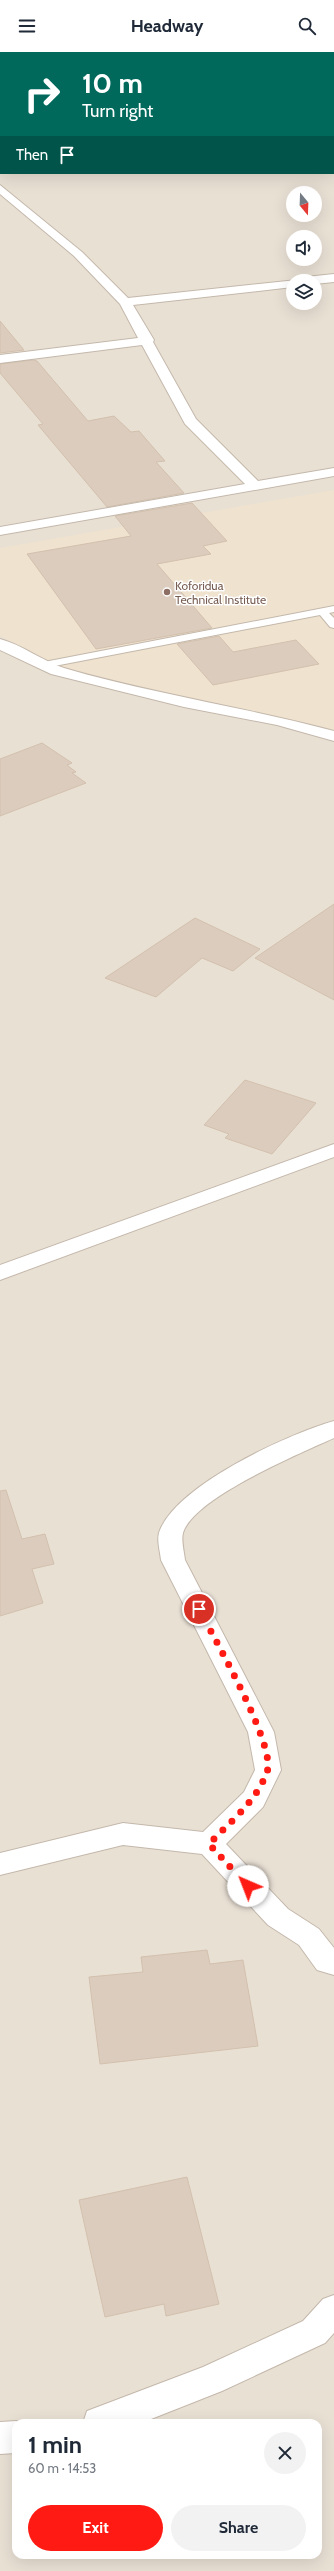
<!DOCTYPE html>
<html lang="en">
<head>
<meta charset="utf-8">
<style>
	body { margin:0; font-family:Cabin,sans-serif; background:#f2f2f3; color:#1f2937; height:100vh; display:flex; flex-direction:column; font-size:15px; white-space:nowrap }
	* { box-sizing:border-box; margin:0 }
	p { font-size:13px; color:#747a83 }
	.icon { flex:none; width:22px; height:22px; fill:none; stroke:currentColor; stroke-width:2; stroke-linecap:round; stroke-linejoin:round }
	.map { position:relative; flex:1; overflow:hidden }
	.drawer { position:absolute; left:12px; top:2367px; width:310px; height:140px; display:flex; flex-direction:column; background:#fff; border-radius:12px; box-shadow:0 4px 16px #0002 }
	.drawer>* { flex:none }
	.top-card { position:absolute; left:0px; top:0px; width:334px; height:122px; box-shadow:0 4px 16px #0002; background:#00695c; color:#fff; overflow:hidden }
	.needle { width:26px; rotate:161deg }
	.fabs { position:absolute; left:286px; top:134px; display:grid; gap:8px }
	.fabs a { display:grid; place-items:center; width:36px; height:36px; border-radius:50%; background:#fff; box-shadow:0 4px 16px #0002; font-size:20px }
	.pin { position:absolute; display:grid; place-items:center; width:34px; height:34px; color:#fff; margin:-17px; border:2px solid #fff; border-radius:50%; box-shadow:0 1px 4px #0007 }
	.me { position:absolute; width:44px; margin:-22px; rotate:316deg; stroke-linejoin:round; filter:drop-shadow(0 0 3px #0008) }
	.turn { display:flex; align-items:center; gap:14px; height:84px; padding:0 16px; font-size:18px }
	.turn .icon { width:52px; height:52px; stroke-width:2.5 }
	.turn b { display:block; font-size:28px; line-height:34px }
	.then { display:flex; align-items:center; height:38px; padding:0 16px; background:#0003; gap:8px; font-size:15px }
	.round { display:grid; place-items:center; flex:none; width:42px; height:42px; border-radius:21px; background:#f2f2f3 }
	.headline { display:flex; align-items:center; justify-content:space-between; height:68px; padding:0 16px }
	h1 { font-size:24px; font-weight:800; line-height:30px }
	.cta { display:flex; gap:8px; margin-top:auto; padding:8px 16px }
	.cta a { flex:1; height:46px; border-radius:24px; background:#ff1a13; color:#fff; font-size:16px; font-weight:800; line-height:46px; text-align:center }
	.cta a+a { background:#f2f2f3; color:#1f2937 }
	header { display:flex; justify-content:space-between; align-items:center; height:52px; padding:0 16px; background:#fff; font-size:18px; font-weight:800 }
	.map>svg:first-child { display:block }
	.residential { fill:#e9e0d4; fill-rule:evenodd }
	.education { fill:#efe2cf }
	.building { fill:#dbccbd; stroke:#d3c0ad }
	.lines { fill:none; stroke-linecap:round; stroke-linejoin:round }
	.service-casing { stroke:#c4b8ab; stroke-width:2 }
	.minor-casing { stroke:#c4b8ab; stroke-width:2 }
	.service { fill:#fff; fill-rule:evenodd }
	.minor { fill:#fff; fill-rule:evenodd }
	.route { stroke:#ff1a13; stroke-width:7; stroke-dasharray:0 12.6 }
	.education-dot { fill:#8d6e63; stroke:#fff; stroke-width:1.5 }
	.labels { text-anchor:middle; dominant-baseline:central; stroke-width:3; stroke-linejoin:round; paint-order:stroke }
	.far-education-label { font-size:12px; fill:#785e54; stroke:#fff; text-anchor:start }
</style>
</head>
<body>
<header><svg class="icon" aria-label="menu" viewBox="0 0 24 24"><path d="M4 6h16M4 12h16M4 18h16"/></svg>Headway<svg class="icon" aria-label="search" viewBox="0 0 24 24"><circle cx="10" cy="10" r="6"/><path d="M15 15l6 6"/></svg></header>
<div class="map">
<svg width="334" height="2519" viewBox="0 0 334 2519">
	<rect width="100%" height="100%" fill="#f5efe6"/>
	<path class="residential" d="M0,0H334V2519H0ZM1,1H333V121H1ZM293,141H315V163H293ZM293,185H315V207H293ZM293,229H315V251H293ZM16,2371H318V2503H16Z"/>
	<path class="education" d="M334,438V680L107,631L53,611L0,584V496Z"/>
	<path class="building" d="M0,269L24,298L0,301Z
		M33,308L37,309L88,369L114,364L131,380L139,379L165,409L156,410L184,441L107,455L38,373L43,372L0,321V312Z
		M192,451L227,489L203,494L211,502L157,512L212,576L96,597L27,502L131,484L115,464Z
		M219,584L233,600L296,588L319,612L213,633L177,592Z
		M42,691L72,711L67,713L76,720L72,721L86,731L0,764V707Z
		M334,852V948L255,906Z
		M195,866L260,897L233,919L202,906L156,945L105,926Z
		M245,1028L316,1051L272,1102L225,1086L229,1082L204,1073Z
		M6,1438L22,1487L45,1482L54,1512L32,1517L43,1551L0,1564V1439Z
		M207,1898L210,1912L243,1908L258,1994L100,2012L89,1925L143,1920L141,1905Z
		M187,2125L219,2252L166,2264L164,2252L105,2265L79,2148Z"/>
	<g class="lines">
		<defs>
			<path id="service" d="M334,554V560L329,561L334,566V576L330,575L320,563L44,616L39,613L44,610Z"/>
			<path id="minor" d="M60,0H70L71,1H61Z
				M212,0H222V1H212Z
				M0,133L82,200L128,246L297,228L293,229V235L133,253L154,288L153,290L196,367L258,429L334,416V424L0,483V475L245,432L185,372L142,293L0,311V303L138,286L120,252L74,204L0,142Z
				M334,222V230L315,232V229H300L306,225Z
				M0,587C23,593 42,609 64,616C152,642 245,655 334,679V689L277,673L184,655L51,622L0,598Z
				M334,1092V1105L0,1228V1213Z
				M334,1369V1386C301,1401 193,1446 183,1481C181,1489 184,1499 185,1508L274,1680L281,1718L263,1755L226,1792L288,1857L319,1877L334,1896V1923L317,1918L299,1893L268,1873L202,1802L123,1793L0,1823V1801L123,1771L203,1780L244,1740L255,1718L248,1680L161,1508C160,1498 156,1487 160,1478C179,1432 288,1382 334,1369Z
				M334,2243V2281L325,2291L222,2339L141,2371H83L87,2359L203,2315L303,2269L323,2247Z
				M16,2369L22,2371H16V2401L0,2402V2370Z"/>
		</defs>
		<use href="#service" class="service-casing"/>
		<use href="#minor" class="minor-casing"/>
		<use href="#service" class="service"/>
		<use href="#minor" class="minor"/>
	</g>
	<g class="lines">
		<path class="route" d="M199,1557C213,1584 277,1695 267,1720C256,1750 230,1770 209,1792L248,1834"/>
	</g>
	<circle class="education-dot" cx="167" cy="540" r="4"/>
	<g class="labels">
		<g class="far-education-label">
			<text x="175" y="533">Koforidua<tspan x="175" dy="14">Technical Institute</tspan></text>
		</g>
	</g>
</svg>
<div class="fabs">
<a><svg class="needle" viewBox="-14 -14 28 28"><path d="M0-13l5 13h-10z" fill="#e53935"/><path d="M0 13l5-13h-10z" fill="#747a83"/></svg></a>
<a><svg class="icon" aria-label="sound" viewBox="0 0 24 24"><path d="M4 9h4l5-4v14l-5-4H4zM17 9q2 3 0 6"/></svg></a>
<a><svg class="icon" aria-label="layers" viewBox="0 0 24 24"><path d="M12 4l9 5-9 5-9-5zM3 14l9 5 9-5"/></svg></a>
</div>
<div class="pin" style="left:199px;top:1557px;background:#d93025"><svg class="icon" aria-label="arrive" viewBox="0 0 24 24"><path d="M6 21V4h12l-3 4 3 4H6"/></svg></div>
<svg class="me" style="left:248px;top:1834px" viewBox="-20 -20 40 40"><circle r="19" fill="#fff"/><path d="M0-13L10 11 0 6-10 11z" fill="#ff1a13"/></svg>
<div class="top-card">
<div class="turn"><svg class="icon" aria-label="right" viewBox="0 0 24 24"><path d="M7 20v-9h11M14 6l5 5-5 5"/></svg><div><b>10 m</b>Turn right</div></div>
<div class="then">Then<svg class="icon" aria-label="arrive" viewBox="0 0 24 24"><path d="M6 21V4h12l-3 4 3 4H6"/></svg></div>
</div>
<section class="drawer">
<div class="headline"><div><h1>1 min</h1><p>60 m · 14:53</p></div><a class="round"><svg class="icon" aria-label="close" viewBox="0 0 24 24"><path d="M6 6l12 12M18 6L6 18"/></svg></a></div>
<div class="cta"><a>Exit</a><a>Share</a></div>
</section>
</div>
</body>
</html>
